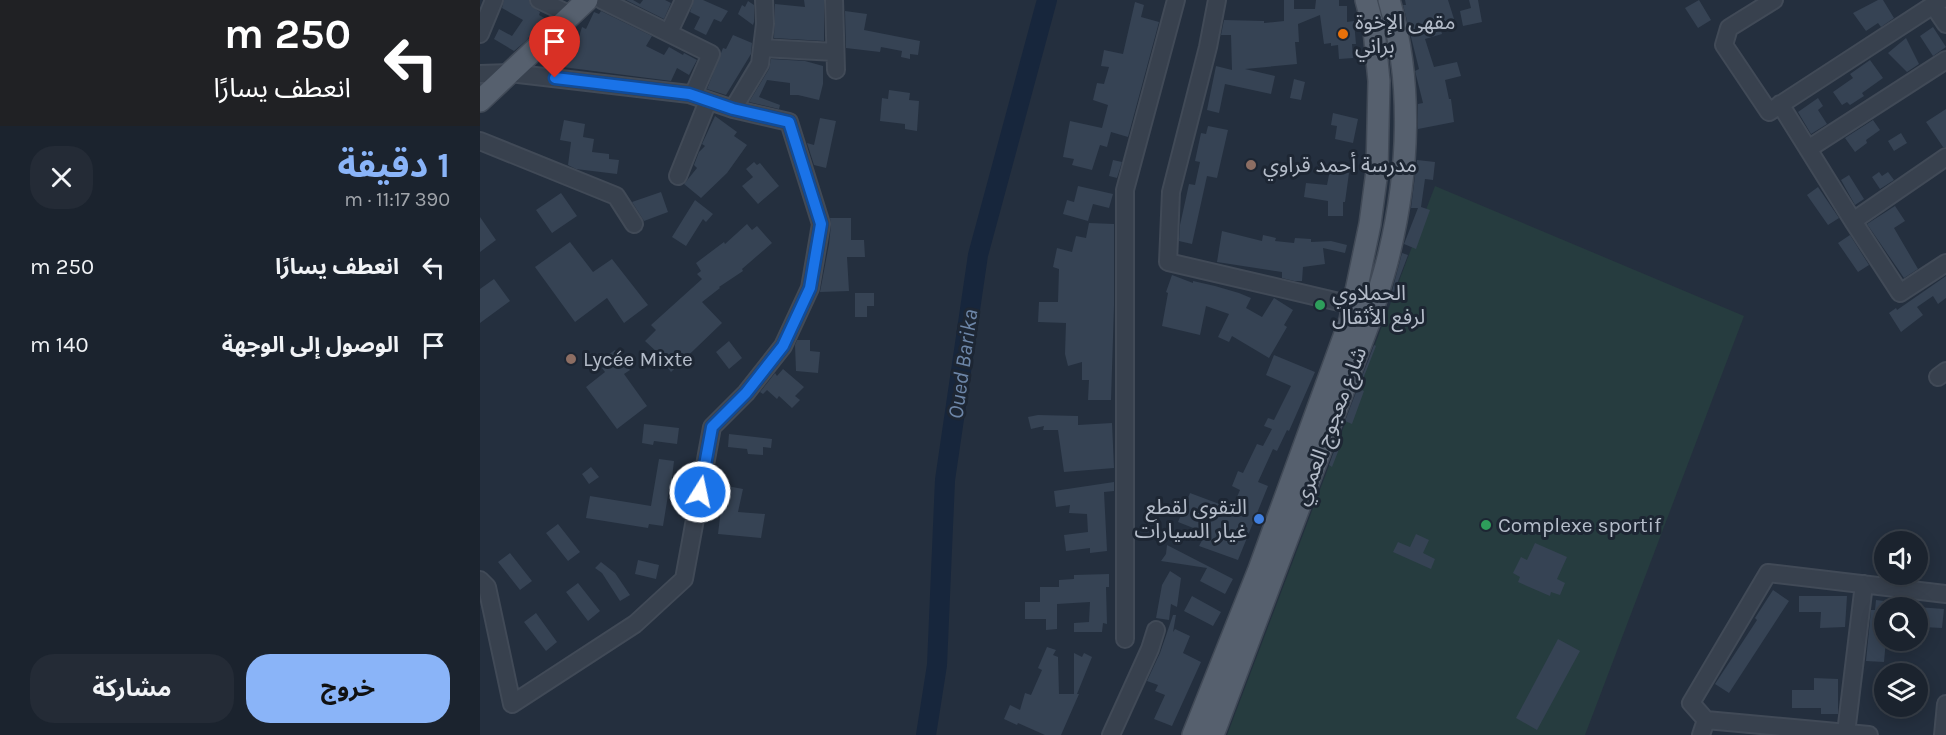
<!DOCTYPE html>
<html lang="ar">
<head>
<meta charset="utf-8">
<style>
	body { margin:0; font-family:Karla,"Noto Sans Arabic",sans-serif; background:#242b36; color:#f1f3f6; direction:rtl; height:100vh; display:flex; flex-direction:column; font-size:22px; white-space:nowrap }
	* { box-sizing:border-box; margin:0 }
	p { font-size:20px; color:#a0a4aa }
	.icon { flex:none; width:33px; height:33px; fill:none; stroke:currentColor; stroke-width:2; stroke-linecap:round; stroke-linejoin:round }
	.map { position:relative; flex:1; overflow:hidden; direction:ltr }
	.details { display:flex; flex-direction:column; background:#1b232e; width:480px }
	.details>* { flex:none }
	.hud { background:#202124; color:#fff; overflow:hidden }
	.buttons { position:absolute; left:1394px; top:531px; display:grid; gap:12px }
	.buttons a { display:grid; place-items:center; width:54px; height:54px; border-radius:50%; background:#1b232e; box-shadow:0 3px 15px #0003,0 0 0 2px #39404a; font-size:30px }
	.pin { position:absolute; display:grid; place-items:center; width:51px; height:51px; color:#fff; margin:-62px -26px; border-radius:50% 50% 50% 0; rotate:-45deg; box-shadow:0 0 6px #0007 }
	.pin .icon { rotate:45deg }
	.me { position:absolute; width:66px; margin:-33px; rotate:10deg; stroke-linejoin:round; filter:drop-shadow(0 0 4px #0008) }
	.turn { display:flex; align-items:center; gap:21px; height:126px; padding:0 30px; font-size:27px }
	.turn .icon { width:78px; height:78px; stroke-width:2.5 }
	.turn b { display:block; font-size:42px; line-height:51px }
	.round { display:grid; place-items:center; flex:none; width:63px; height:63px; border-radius:24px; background:#242b36 }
	.head { display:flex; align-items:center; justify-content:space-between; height:102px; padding:0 30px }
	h1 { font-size:36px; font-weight:700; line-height:45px; color:#8ab4f8 }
	.action { display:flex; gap:12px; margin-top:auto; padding:12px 30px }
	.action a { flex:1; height:69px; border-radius:24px; background:#8ab4f8; color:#111; font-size:24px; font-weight:700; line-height:69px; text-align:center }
	.action a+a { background:#242b36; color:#f1f3f6 }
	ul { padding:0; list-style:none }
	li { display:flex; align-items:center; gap:18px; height:78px; padding:0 30px }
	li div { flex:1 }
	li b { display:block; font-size:22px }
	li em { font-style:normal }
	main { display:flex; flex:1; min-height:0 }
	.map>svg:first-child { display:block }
	.green { fill:#263c3f }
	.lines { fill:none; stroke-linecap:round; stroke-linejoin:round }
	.river { stroke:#17263c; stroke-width:20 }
	.building { fill:#364354 }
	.minor-casing { stroke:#414a57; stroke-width:20 }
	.major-casing { stroke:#414a57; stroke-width:24 }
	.minor { stroke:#38414e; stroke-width:16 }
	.major { stroke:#56606e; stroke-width:21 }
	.route-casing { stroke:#114b97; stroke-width:15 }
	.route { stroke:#1a73e8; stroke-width:10 }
	.food-dot { fill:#e8710a; stroke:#1d2633; stroke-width:2 }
	.education-dot { fill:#8d6e63; stroke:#1d2633; stroke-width:2 }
	.leisure-dot { fill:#2e9e5b; stroke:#1d2633; stroke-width:2 }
	.shop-dot { fill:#3f7fe0; stroke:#1d2633; stroke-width:2 }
	.labels { text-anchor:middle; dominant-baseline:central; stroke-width:6; stroke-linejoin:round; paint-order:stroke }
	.poi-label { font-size:21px; fill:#b4bcc9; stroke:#1d2633; text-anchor:start }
	.street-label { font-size:21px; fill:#b4bcc9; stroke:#1d2633 }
	.water-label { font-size:22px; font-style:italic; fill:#6d86a8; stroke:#1d2633 }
</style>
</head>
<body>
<main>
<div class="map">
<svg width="1466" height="735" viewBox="0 0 1466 735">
	<rect width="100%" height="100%" fill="#242f3e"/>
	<path class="green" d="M955,186L1264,316L1105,735H747Z"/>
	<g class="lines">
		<path class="river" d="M446,735L457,665L465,480L498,255L567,0"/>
	</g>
	<path class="building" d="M24,0H49L51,6L60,12L59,15L66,19L58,28L56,26L47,40L34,51L14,39L19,29L32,36L43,20L22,8Z
		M146,0H153L160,4L163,0H185L191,3L184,19Z
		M214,0H223L248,11L241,22L234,19L226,35L214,29L220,17L210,12Z
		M324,0H344V41L294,38L295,4L325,7Z
		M804,0H814V9H835L836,0H859V6H867V22L874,21L876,44H872L873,58L859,59L858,45L851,46V43L844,44L840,15L818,24L819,42H815L817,64L765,69L795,76L791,94L745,84L739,113L727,110L736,66L752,70L751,35H741L744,20L784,21V23L804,21Z
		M925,0H968L974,19L959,23L962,34L945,39L954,67L977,62L981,76L965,80L969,99H971L974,122L938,129V104L943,103L935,71L939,69L923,5H926Z
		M989,0H998L1002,22L983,26L980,11L991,8Z
		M1219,0L1231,20L1218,28L1205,8Z
		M1398,0H1403L1414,18L1401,27L1398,23L1386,31L1373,13Z
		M268,1L274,5V22L273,25L258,14L262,5L265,7Z
		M655,2L664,5L661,17L679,22L648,137L631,132L627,147L620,145L612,170L592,165L594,159L583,157L590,121L622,128L628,105L613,100L617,83L624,84L629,67L621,66L624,50L643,54Z
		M121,11L172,36L166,46L184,55L189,47L203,55L204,53L217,60L209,75L197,68L191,81L75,66L91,36L98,40L102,27L106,29L114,12L119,14Z
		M365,11L387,14L384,30L440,41L438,55L430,54V59L421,57L422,51L401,47L400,52L366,48Z
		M1453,27L1466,47L1453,56L1440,36Z
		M253,35L272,43L271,54L246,95L227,89L243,48L246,49Z
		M1426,38L1439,64L1427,72L1408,53Z
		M291,59L325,61L343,66V84L339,100L318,95H310V83L287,80L279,97L300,105L299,109L269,102L289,69Z
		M1390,60L1403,78L1382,93L1384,96L1370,105L1367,102L1362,105L1353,92L1373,78L1370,74Z
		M814,79L825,82L821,100L810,98Z
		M409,90L430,93L429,100L439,101L437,131L425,129V124L400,121L402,98L408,99Z
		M1338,98L1343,106L1338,110L1347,124L1331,134L1318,112Z
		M1466,109V147H1463L1446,122Z
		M853,113L878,119L873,143L855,139L857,126L851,125Z
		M235,116L257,132L254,136L267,145L247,173L221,198L204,184L217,168L214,165L219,152L225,146L222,144Z
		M340,118L356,121L346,168L334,165L327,143L334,145Z
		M84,120L105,124L103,137L114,139L112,152L129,154V159L139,160L137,174L96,169L88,165L91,142L80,140Z
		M1393,120L1400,130L1386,140L1387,143L1375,152L1365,138Z
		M728,126L748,130L737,178L727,176L712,244L699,241L700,225L709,184L715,185L720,162L715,161L721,133L726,134Z
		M1421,133L1427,143L1414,151L1408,141Z
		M633,160L642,162L637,178L629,176Z
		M937,160L955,162L953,180L945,179L941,207L950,210L936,249L924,244L938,208H931Z
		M274,162L277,165L280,163L299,186L278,204L262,186L273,177L266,169Z
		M850,170L869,173L865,202H863V216H848V201L824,197L826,183L847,185Z
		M1399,172L1402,176L1408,172L1414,180L1400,189L1392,177Z
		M1369,175L1384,199L1375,205L1361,180Z
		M598,186L633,194L629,208L613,204L608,221L583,214L587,200L594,202Z
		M1338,187L1359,218L1348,225L1327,195Z
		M181,192L188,212L164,221L152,202Z
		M81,193L97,216L72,233L56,210Z
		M215,200L233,214L226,222L223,219L206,246L192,237Z
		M1415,206L1425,221L1414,228L1438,269L1424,278L1387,224Z
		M0,217L16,240L0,252Z
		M350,218H371V240H384L385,257H367L369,291L340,292L349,244L351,225Z
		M609,223L634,224V306L631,400H608L609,380H602V362L588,366L585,354L586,323L558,322L559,302H578L579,269L573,267L577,248L592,252L596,236L606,238Z
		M267,224L272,230L277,226L292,243L262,269L263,271L239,287L240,288L222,302L242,323L191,372L178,356L179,354L165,341L176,330L171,325L222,279L217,274L221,271L216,263L244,242L245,244Z
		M742,231L782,241L783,235L796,238L795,241L814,243L815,238L831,239V242L851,241L867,245L865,253L843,248L845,264L823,267L822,281H814L802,278V272L737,262Z
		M1370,235L1389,265L1378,272L1358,243Z
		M90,242L113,272L132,259L168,305L144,323L127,298L95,322L55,267Z
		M922,253L928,255L914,292L912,291Z
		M692,275L713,283V281L735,286L759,293L771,298L766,308L782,317L794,298L813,310L804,325L807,327L789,358L752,336L749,342L738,337L749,314L726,306L720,335L682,326L688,293L686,292Z
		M1466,276V298L1458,304L1453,296L1437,307L1443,315L1421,332L1409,313L1416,308L1417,310Z
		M14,279L30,301L0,323V289Z
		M375,293H394V306H387V317H375Z
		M317,340H330V351L340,352L338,373L316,371L315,345Z
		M249,341L262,358L249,369L236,352Z
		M894,345L896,346L879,389L884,391L872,424L865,421Z
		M135,350L150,370L144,374L167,406L137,429L106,387L125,372L122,368L126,365L122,359Z
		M794,355L835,372L809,431L807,430L797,451L793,449L778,482L788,486L758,560L719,546L726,533L698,522L710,493L742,505L743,502L753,506L760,490L752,486L758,471L763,473L777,444L783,446L792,429L784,426L788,418L794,420L811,386L786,375Z
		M303,369L324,387L315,396L320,400L312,408L299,396L297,399L287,390L283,394L280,392L295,373L297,376Z
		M558,415L598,416V425L632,423L634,468L584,472L578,430H563L564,426L551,429L548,417Z
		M164,424L199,428L197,444L174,441L173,445L162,443Z
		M249,434L292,439L291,448L283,447V455L268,454L267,449L248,447Z
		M859,438L863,439L852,467L849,465Z
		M179,459L194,461L192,478L196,479L195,490L189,489L183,526L169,524L168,528L106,518L110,496L171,506Z
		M111,467L119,477L109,484L102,474Z
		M634,482V491L624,492L627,551L610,553V548L586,551L584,535L608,532L607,514L589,513L590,505L576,507L574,491Z
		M236,484L263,489L258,512L285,514L281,538L238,534L242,501L233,500Z
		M78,524L100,552L88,561L66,533Z
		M936,534L949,540L943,553L955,559L951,569L913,552L918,542L930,547Z
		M1055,543L1087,557L1077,579L1085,583L1080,595L1071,592L1070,596L1038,582L1040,577L1033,573L1041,557L1047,560Z
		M687,545L753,579L745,594L720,581L727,568L681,561L686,554Z
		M30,553L52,581L40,590L18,562Z
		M158,560L179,565L176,579L155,574Z
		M121,562L135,573L150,595L140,601L122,573L115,568Z
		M690,571L701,578L697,607L691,604L689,620L676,618L682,585Z
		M629,574V587H626L627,624L623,623L622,632H594V623L609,622L610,602L577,604V629L566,630V619H545V602H560V587H579V580L594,579V575Z
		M98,583L120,611L108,621L86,592Z
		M1293,590L1309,601L1249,693L1235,684L1277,620L1275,618Z
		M712,596L741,612L733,626L704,611Z
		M1319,596H1367L1365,627L1340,628L1341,612H1319Z
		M1396,600L1404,601V640H1406L1404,662L1386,661L1391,610H1395Z
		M1437,607L1464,609L1462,628L1443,627V625H1437Z
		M56,613L77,642L66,651L44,622Z
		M693,615H696L693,632L695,629L710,636L703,653L721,662L692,726L674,719L685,695L675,691L678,685L667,681L680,653Z
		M1078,639L1100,651L1057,730L1036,718Z
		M567,647L576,650L573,655L578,657L579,694H594V653L602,657L604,653L612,657L597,694H599L581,735H565L538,723L537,725L524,719L530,705L540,710L545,693L551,695L562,670L558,668Z
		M1334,678L1358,679V714H1341V708H1312V690H1334Z"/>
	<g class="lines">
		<defs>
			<path id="minor" d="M59,0L91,15
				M122,0L231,54L213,95
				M354,0L356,70
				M737,0L728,47L691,192L688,262L872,305
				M1294,0L1249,28L1244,45L1289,112L1461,0
				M1453,5L1466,24
				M189,32L204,0
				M0,34L14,0
				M282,48L355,52
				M0,74L30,73L209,94L253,109L309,122L341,224L330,288L303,346L266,393L232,427L204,579L155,624L32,704L7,587L0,580
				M1300,104L1373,221L1466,157
				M253,109L280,64L285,24L284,0
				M0,141L136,196L154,224
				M1328,149L1466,60
				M198,176L228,101
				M1373,221L1420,293L1466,263
				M1458,377L1466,371
				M645,639V190L696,0
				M1226,720L1211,703L1288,573L1466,594
				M1366,733L1384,584
				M631,735L670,649L676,630
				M1221,735L1226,720L1389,735
				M1463,735L1466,704"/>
			<path id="major" d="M0,101L107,0
				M713,735L778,572L870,320L890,224L897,171L899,81L894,30L886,0
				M733,735L890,320C896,298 904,276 909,254C929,171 933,82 909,0"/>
		</defs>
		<use href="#minor" class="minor-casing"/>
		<use href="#major" class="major-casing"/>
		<use href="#minor" class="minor"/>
		<use href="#major" class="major"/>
	</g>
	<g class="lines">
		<defs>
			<path id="route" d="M75,78L209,94L253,109L309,122L341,224L330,288L303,346L266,393L232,427L220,492"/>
		</defs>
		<use href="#route" class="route-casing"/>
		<use href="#route" class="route"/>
	</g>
	<circle class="food-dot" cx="863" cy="34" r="6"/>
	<g class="education-dot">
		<circle cx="771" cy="165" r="6"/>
		<circle cx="91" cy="359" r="6"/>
	</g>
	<g class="leisure-dot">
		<circle cx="840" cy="305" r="6"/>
		<circle cx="1006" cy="525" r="6"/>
	</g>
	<circle class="shop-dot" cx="779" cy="519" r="6"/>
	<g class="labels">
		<g class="poi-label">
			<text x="875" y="22">مقهى الإخوة<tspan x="875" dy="24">براني</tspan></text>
			<text x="783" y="165">مدرسة أحمد قراوي</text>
			<text x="852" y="293">الحملاوي<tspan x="852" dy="24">لرفع الأثقال</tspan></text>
			<text x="103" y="359">Lycée Mixte</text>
			<text x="767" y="507" text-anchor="end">التقوى لقطع<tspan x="767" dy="24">غيار السيارات</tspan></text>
			<text x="1018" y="525">Complexe sportif</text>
		</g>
		<g class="street-label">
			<text transform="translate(850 426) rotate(-69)">شارع معجوج العمري</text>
		</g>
		<g class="water-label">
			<text transform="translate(483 364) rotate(-82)">Oued Barika</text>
		</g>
	</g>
</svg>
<div class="buttons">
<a><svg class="icon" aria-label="sound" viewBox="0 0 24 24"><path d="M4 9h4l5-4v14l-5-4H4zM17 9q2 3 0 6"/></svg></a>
<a><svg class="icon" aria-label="search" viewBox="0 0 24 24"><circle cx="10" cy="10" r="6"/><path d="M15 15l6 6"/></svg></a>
<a><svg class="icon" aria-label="layers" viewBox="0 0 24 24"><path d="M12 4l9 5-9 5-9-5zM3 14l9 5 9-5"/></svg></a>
</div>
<div class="pin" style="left:75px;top:78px;background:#d93025"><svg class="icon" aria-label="arrive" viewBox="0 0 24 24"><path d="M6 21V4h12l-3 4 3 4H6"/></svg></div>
<svg class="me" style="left:220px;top:492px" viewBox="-20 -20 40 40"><circle r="17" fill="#1a73e8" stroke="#fff" stroke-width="3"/><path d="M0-11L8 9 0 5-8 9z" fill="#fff"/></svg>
</div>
<section class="details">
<div class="hud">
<div class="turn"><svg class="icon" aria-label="left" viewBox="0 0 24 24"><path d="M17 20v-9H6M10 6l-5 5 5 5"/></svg><div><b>250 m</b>انعطف يسارًا</div></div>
</div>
<div class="head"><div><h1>1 دقيقة</h1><p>390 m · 11:17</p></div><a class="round"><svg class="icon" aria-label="close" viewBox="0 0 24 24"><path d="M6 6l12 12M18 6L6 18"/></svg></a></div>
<ul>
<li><svg class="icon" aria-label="left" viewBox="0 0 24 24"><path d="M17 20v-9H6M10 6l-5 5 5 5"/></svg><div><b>انعطف يسارًا</b></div><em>250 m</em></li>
<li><svg class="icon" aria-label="arrive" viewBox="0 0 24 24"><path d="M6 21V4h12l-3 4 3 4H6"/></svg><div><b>الوصول إلى الوجهة</b></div><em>140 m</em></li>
</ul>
<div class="action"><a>خروج</a><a>مشاركة</a></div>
</section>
</main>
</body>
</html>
